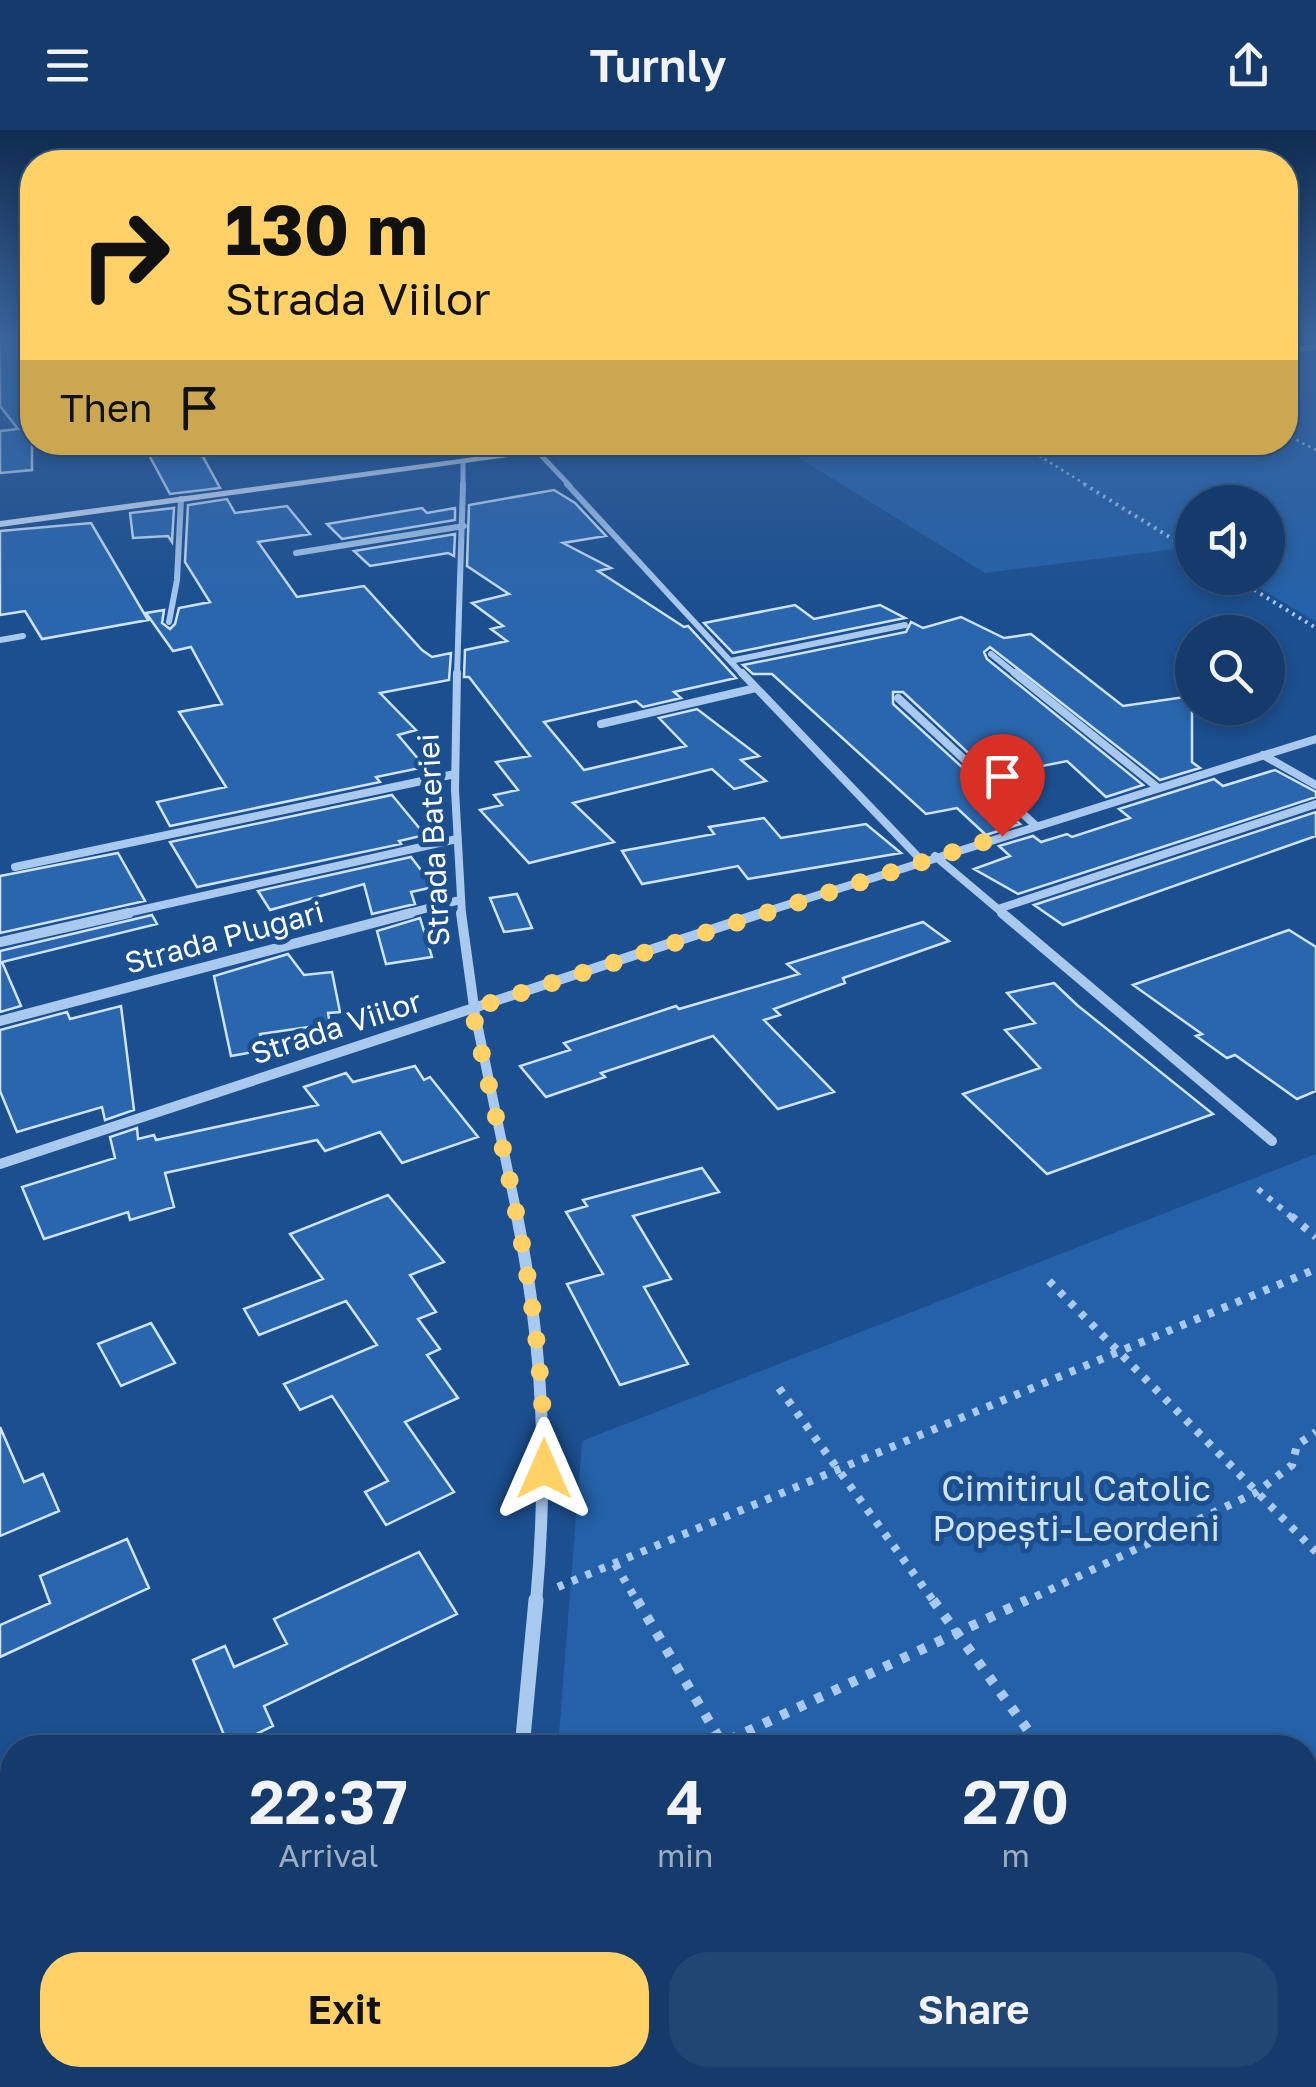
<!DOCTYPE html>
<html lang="en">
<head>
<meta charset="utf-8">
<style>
	body { margin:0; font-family:"Golos Text",sans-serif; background:#214673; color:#f1f3f6; height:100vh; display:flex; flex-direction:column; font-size:38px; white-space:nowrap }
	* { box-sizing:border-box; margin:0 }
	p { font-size:32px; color:#9dadc1 }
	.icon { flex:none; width:55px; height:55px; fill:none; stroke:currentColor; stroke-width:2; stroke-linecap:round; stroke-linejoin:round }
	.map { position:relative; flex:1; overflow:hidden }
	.sheet { position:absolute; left:0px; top:1605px; width:1318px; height:352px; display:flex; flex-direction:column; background:#143b6b; border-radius:40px 40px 0 0; box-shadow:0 5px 15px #0003,0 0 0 2px #33557e }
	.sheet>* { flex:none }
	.banner { position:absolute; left:20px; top:20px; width:1278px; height:305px; border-radius:40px; box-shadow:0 5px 15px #0003,0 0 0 2px #33557e; background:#ffd166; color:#111; overflow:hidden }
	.tools { position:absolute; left:1175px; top:355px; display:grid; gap:20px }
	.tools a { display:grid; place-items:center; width:110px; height:110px; border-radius:50%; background:#143b6b; box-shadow:0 5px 15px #0003,0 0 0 2px #33557e; font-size:50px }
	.pin { position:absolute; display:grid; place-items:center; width:85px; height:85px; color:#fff; margin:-102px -42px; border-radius:50% 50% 50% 0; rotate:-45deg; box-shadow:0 0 10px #0007 }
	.pin .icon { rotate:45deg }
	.me { position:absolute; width:110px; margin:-55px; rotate:0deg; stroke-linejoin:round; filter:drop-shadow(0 0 8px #0008) }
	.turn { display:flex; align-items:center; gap:35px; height:210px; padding:0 40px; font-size:45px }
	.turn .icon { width:130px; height:130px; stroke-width:2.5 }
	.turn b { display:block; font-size:70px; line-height:85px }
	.then { display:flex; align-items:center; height:95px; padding:0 40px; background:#0003; gap:20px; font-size:38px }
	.eta { display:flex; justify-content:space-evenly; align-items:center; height:170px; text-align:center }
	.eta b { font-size:60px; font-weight:600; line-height:70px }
	.primary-button { display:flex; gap:20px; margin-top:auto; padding:20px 40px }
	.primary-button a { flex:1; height:115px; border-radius:40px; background:#ffd166; color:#111; font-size:40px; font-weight:600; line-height:115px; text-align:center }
	.primary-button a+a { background:#214673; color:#f1f3f6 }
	header { display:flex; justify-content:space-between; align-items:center; height:130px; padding:0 40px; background:#143b6b; font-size:45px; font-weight:600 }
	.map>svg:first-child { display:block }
	.green { fill:#2461a8 }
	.building { fill:#2a66ad; stroke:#cfe3fa; stroke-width:2.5 }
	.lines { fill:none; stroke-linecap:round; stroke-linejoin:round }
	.path-far4 { stroke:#a9c9ee; stroke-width:2.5; stroke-dasharray:2.5 4; stroke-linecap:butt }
	.path-far3 { stroke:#a9c9ee; stroke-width:4; stroke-dasharray:2.5 5; stroke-linecap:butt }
	.path-far2 { stroke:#a9c9ee; stroke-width:6; stroke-dasharray:5 8; stroke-linecap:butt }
	.path-far1 { stroke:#a9c9ee; stroke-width:8; stroke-dasharray:6 9; stroke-linecap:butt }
	.path { stroke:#a9c9ee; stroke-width:10; stroke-dasharray:8 11; stroke-linecap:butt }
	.street-far5 { stroke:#a9c9ee; stroke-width:5 }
	.street-far4 { stroke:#a9c9ee; stroke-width:6 }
	.street-far3 { stroke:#a9c9ee; stroke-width:8 }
	.street-far2 { stroke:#a9c9ee; stroke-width:10 }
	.street-far1 { stroke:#a9c9ee; stroke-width:12 }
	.street { stroke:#a9c9ee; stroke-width:15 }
	.secondary { fill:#d6e6fa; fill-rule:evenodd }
	.route { stroke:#ffd166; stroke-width:18; stroke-dasharray:0 32.4 }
	.labels { text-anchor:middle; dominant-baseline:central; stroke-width:10; stroke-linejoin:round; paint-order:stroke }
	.street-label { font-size:30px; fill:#fff; stroke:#1b4f8f }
	.near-park-label { font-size:35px; fill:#cfe3fa; stroke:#1b4f8f }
</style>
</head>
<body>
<header><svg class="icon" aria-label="menu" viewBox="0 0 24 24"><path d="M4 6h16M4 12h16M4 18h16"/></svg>Turnly<svg class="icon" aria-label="share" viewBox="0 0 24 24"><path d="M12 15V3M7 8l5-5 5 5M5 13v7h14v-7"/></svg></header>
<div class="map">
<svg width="1316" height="1957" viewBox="0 0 1316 1957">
	<rect width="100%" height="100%" fill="#1b4f8f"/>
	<path class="green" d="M1316,212V492L1243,448H1268V372H1192V417L985,443L775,313L1285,312V216Z
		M1316,1024V1957H537V1945H1305V1618L558,1617L582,1311Z"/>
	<path class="building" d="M0,205H32V340L0,343V301L18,299L0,276Z
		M142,312H195L220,358L170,364Z
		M554,360L575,373L606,406L563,413L611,438L598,441L684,497L688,496L736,548L674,562L681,568L643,577L636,571L544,592L584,640L686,616L659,588L697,579L759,626L741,630L766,651L734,659L712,639L573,673L614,712L529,733L480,680L502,675L494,665L518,660L496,632L530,626L469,547H464L465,520L507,511L491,499L503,496L472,473L509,464L467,436L469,375Z
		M227,369L235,383L287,376L310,404L258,412L297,467L364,456L422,520L432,527L451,523L449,550L380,563L416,600L398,605L425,637L376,647L380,652L170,696L157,672L226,657L179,582L222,574L191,517L173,521L146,483L164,480L162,493L170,499L175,494L179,478L210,472L185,432L188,375Z
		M174,378L172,412L168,406L133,408L130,383Z
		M422,378L427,383L455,378V390L342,409L327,394Z
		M91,393L148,490L42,509L25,481L0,485V401Z
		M455,404L454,426L448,423L370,436L354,421Z
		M795,475L814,489L880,475L905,488L733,523L704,493Z
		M961,487L1004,508L1031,504L1123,576L1192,566V632L1200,638L1160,650L990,517L984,522L987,529L1143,655L1106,667L1067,631L993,646L903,562H893V574L975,649L969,651L1020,694L986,705L957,678L926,684L772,544H753L743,535L906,502L911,492L923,498Z
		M1275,640L1316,662V667L1018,764L974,739L1010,726L999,716L1033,706L1041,712L1067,704L1072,707L1130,688L1119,679L1214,649L1223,656Z
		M392,665L425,705L399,711L401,714L197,757L170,712Z
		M1316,682V706L1063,795L1034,775Z
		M764,688L781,708L866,694L901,723L748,749L738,736L642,754L622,721L714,704L709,697Z
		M118,723L145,771L0,803V746Z
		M411,727L434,757L411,762L415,774L372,784L364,754L270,780L258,761Z
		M517,764L532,798L504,802L490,768Z
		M152,785L157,794L2,832L21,876L0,882V821Z
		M420,788L432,827L386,834L377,801Z
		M923,792L949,811L843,848L845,853L774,879L780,885L764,890L834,962L778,979L713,906L601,943L605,947L546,967L520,936L570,920L564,913L676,876L679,879L799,844L787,834Z
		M1289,800L1316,817V961L1297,969L1235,925L1227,928L1196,906L1202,904L1133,855Z
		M288,824L304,845L332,842L340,882L328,883L330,894L260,904L264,920L231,926L214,846Z
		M1054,853L1077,875L1213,984L1047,1044L963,964L1040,938L1005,900L1035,893L1007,863Z
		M121,876L134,980L105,990L102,977L17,1002L0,961V900L67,882L70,889Z
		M415,936L424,950L430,947L478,1007L402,1033L380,1002L325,1021L317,1010L165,1043L174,1077L130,1090L128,1082L44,1109L22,1057L115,1028L110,1007L137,998L138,1009L154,1005L156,1010L318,975L304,957L346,943L353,952Z
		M702,1038L719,1062L633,1086L671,1149L644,1157L688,1234L620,1255L567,1154L603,1144L566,1082L587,1076L583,1070Z
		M388,1065L444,1132L410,1145L436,1182L418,1189L440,1219L427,1225L458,1268L405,1292L454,1362L386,1395L365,1362L388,1351L332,1266L300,1280L284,1254L377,1215L346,1171L259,1205L244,1179L323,1149L290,1104Z
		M151,1193L175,1233L121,1256L98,1214Z
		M0,1297L24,1352L43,1344L59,1381L0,1406Z
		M127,1409L149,1458L0,1527V1495L50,1473L40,1446Z
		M419,1422L457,1484L264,1576L273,1596L229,1617L193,1530L225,1516L234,1537L287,1514L274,1489Z"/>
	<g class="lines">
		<path class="path-far4" d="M1285,304L1316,320
			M1017,312L1088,356"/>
		<path class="path-far3" d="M1084,354L1192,421
			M1235,448L1316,498"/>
		<path class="path-far2" d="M1258,1059L1294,1089"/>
		<path class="path-far1" d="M1291,1086L1316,1107
			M1049,1151L1316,1422
			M779,1258L935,1473
			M615,1434L638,1473
			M558,1457L1316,1139
			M1022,1473L1257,1362L1292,1335L1297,1315L1316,1302"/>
		<path class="path" d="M637,1470L725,1618
			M933,1470L1041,1618
			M712,1618L1027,1470
			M1305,1653L1316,1647
			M918,1945L925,1957
			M748,1957L770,1945"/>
		<path class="street-far5" d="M1285,221L1316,217
			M538,322L570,356
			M463,356V331"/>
		<path class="street-far4" d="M567,354L744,546
			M296,423L464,396
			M169,492L177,450L181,369
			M0,510L23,506
			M991,524L1018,546
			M730,531L905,495
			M457,546L463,354"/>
		<path class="street-far3" d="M457,543L455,660L462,785
			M742,543L922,731
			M1015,543L1157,657
			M898,568L1035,695
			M601,594L756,558
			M1263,625L1316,655
			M935,726L1005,785
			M15,737L455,644
			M998,779L1316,674
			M118,785L457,709
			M401,785L460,770
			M755,785L1316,609"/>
		<path class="street-far2" d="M461,783L475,884L518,1089
			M1002,783L1272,1011
			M0,812L129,783
			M0,891L411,783
			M0,1034L762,783"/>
		<path class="street-far1" d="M517,1086C544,1219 548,1338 536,1473"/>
		<path class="street" d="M522,1618L536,1470
			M497,1957L498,1945"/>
		<path class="secondary" d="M586,312H617L0,397V391Z"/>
	</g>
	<linearGradient id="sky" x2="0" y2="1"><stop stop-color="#0f2b4f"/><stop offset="0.43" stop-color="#39639b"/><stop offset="1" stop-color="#39639b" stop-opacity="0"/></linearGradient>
	<rect width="1316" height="479" fill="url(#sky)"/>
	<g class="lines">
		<path class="route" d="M544,1339C545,1182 505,1031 472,879L1002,706"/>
	</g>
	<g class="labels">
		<g class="street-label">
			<text transform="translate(433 710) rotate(-93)">Strada Bateriei</text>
			<text transform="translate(224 807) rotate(-15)">Strada Plugari</text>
			<text transform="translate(336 897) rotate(-18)">Strada Viilor</text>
		</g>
		<g class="near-park-label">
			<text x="1076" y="1358">Cimitirul Catolic<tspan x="1076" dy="40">Popești-Leordeni</tspan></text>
		</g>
	</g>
</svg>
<div class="tools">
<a><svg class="icon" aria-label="sound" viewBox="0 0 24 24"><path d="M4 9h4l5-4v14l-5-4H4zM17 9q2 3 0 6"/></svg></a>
<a><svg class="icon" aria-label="search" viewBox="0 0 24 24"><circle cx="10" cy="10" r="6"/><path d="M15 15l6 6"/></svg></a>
</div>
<div class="pin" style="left:1002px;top:706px;background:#d93025"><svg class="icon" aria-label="arrive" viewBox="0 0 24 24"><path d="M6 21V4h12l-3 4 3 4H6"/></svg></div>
<svg class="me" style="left:544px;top:1339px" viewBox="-20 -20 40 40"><path d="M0-17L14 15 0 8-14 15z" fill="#ffd166" stroke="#fff" stroke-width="4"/></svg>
<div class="banner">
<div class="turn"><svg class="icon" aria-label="right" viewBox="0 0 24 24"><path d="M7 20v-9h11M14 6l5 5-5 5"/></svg><div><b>130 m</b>Strada Viilor</div></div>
<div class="then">Then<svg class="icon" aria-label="arrive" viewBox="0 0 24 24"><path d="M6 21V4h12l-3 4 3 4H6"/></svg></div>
</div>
<section class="sheet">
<div class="eta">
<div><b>22:37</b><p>Arrival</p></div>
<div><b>4</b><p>min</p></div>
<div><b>270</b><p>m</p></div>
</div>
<div class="primary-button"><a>Exit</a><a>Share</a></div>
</section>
</div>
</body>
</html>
